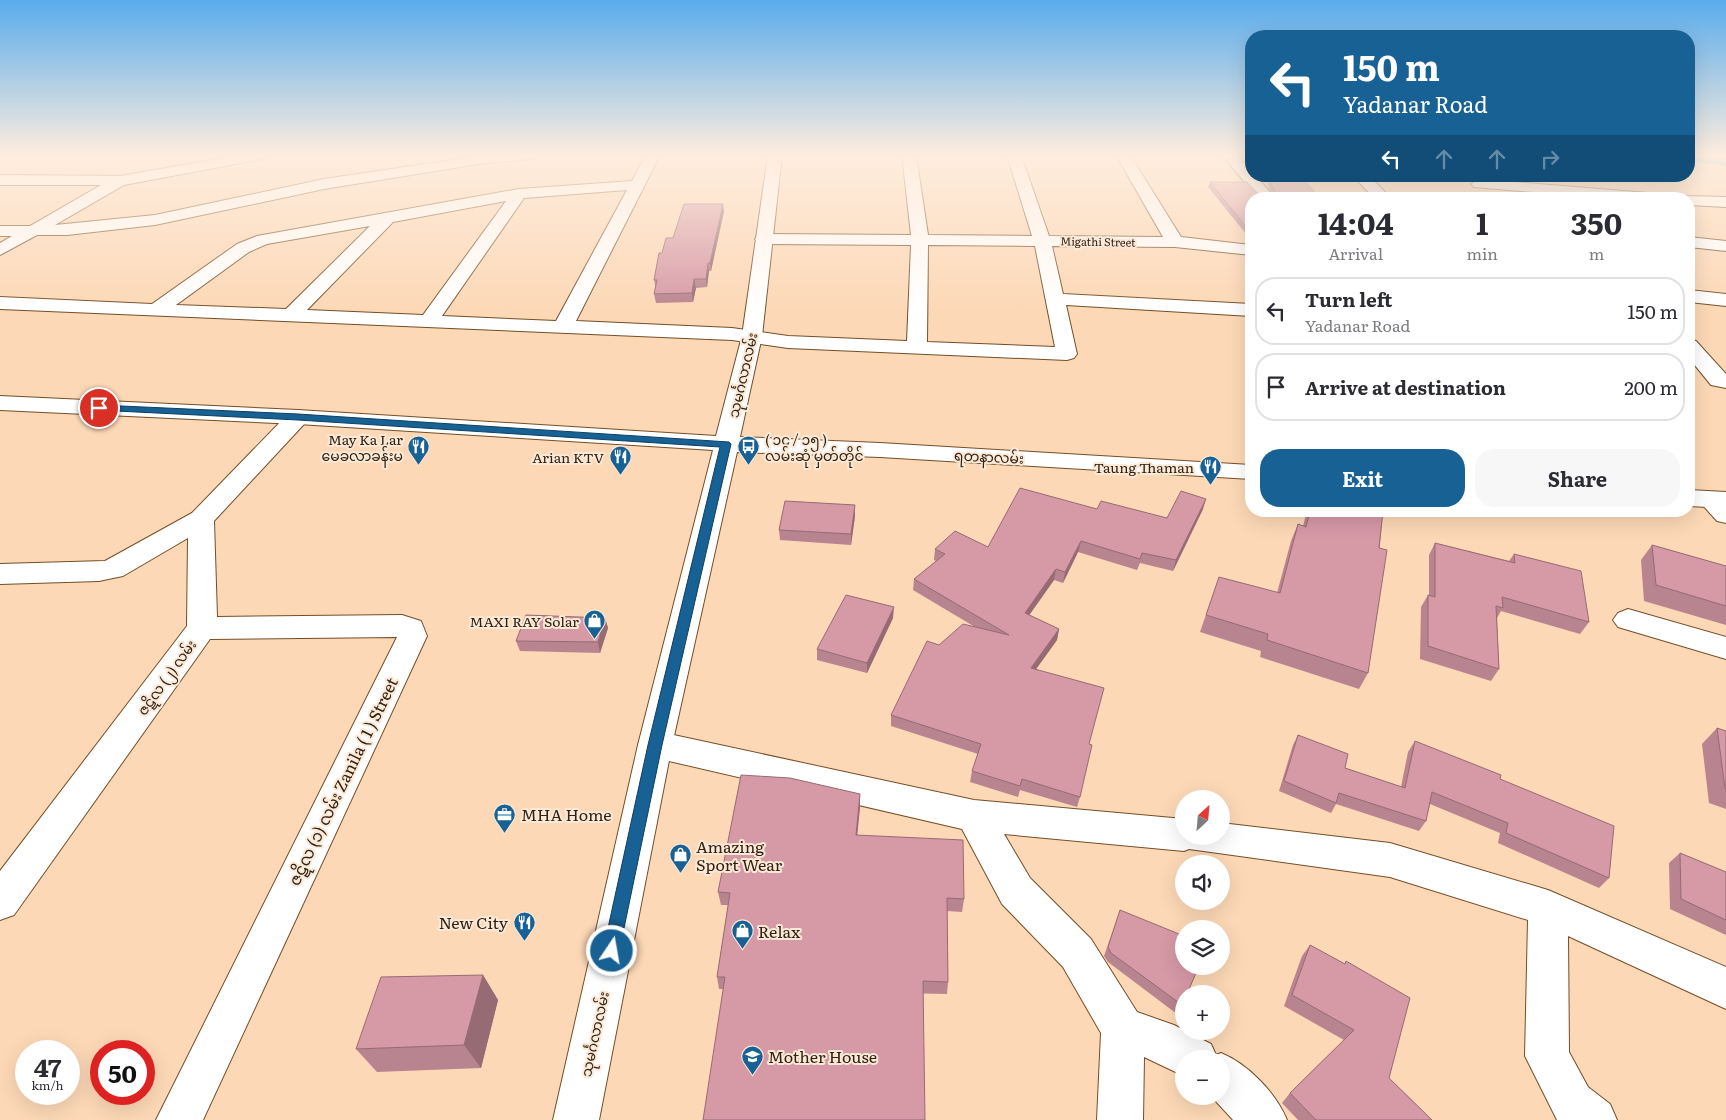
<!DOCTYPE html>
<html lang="en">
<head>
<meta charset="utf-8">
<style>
	body { margin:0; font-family:Literata,"Noto Sans Myanmar",serif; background:#f7f7f7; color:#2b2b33; height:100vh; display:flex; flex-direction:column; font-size:19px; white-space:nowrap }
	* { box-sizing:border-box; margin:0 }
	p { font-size:16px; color:#7c7c81 }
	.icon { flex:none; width:28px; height:28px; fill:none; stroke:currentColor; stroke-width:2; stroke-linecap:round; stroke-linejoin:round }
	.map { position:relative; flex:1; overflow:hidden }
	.drawer { position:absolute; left:1245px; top:192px; width:450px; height:325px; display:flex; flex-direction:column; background:#fff; border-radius:20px; box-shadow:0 5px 20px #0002 }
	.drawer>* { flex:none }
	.top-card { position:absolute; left:1245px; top:30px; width:450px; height:152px; border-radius:20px; box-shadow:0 5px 20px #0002; background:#176195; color:#fff; overflow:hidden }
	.needle { width:32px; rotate:26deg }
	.buttons { position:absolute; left:1175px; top:790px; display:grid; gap:10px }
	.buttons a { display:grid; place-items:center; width:55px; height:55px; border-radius:50%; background:#fff; box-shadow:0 5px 20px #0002; font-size:25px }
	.speed { position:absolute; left:15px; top:1040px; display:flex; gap:10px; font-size:25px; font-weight:700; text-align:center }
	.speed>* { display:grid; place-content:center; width:65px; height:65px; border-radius:50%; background:#fff; box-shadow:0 5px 20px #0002; line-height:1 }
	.speed small { font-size:12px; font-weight:400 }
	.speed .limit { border:8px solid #d22; background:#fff; color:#111 }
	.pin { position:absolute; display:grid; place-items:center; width:42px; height:42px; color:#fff; margin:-21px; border:2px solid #fff; border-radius:50%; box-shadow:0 1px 5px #0007 }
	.me { position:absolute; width:55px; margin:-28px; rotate:12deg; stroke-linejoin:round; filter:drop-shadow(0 0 4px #0008) }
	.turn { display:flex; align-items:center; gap:18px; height:105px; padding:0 15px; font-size:22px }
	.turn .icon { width:65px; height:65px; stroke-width:2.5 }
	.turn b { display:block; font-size:35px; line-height:42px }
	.lanes { display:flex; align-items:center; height:48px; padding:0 15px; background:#0003; justify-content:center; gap:25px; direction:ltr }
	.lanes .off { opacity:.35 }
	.eta { display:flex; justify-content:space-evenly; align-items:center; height:85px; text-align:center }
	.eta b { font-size:30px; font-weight:700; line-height:35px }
	.button { display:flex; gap:10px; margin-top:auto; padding:10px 15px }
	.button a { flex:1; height:58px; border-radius:20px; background:#176195; color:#fff; font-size:20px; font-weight:700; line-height:58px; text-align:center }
	.button a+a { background:#f7f7f7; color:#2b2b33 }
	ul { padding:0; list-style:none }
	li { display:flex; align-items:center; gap:15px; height:68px; margin:0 10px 8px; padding:0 5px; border:2px solid #e1e1e2; border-radius:20px }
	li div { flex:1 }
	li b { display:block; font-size:19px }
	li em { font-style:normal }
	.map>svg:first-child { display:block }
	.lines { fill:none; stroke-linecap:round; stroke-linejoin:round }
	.stream { stroke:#269ff1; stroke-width:4.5 }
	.minor-casing { stroke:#744e27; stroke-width:2 }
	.secondary-casing { stroke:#744e27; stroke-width:2 }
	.minor { fill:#fff; fill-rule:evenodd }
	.secondary { fill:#fff; fill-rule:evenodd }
	.wall { fill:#b8848f }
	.shaded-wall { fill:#966b74 }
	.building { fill:#d699a6; stroke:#966b74 }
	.route { fill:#176195; stroke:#0f3f61 }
	.labels { text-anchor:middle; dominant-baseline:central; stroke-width:4; stroke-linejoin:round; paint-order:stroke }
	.far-street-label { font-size:11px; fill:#322111; stroke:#fbe9d8 }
	.street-label { font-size:14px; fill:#322111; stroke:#fbe9d8 }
	.poi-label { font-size:14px; fill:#322111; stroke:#fbe9d8; text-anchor:end }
	.near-street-label { font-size:16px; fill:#322111; stroke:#fbe9d8 }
	.near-poi-label { font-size:16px; fill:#322111; stroke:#fbe9d8; text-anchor:start }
</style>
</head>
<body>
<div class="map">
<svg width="1726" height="1120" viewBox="0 0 1726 1120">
	<rect width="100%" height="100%" fill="#fcd8b6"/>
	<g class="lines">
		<path class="stream" d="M1689,158L1726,164"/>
		<defs>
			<path id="minor" d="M241,155H269L262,159L124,185L55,225L155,215L324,179L479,156L538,155L531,159L479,164L324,189L155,225L67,235H37L0,255V243L12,236H0V226H30L101,185H0V175L120,176Z
				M646,155H660L576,321L732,328L788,336L907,341L911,245L764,244L758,243L755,239L758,235L764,234L911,235L902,155H916L928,235L1032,236L1007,155H1021L1049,236L1163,237L1116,155H1130L1181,237L1251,245V255L1175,247L1052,246L1063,294L1251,304V316L1066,305L1077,354L1074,358L1067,360L788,348L732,340L0,309V297L152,304L237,244L257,236L519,189L632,181ZM627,190L556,321L442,316L524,198ZM506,201L423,315L307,310L393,222ZM370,226L286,309L176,305L249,252L267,244ZM928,245L1035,246L1055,347L927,342Z
				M1222,155H1236L1251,171V176H1256L1276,199H1259Z
				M1715,155H1726V159L1717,158Z
				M1353,176H1369L1392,199H1375Z
				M1479,179L1684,196L1726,197V207L1689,205V199H1612L1474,187L1471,184Z
				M1689,237L1726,241V251L1689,247Z
				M1689,290L1726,294V306L1689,302Z
				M1689,339L1696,341L1726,374V388L1711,385L1689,358Z
				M298,410L306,412L309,417L306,422L214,521L217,617L402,615L421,621L427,636L203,1120H156L397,637L210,639L14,915L0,920V871L187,626L188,538L123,576L113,578L99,581L0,584V564L105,561L192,513L290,412Z
				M1711,492L1720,494L1726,500V523L1717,521L1698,500L1702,494Z
				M1628,609L1726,637V659L1618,627L1613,620L1618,613Z
				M655,731L974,800L1184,819V836H1221V823L1390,843L1548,890L1726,967V1009L1568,936L1569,1052L1588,1087L1610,1104L1617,1120H1557L1525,1056L1528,920L1390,877L1189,849L1184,851L1004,834L1030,878L1091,939L1137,1012L1174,1025L1211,1044L1216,1055L1221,1053C1248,1064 1276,1093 1287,1120H1233L1211,1096H1221V1059H1184V1076L1144,1057L1143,1120H1097L1101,1033L1063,967L1002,904L962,829L643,755L638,745L643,735Z"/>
			<path id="secondary" d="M768,155H782L762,336L740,437L880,443L1251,465V479L880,457L737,452L672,745L599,1120H553L638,745L713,450L298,424L0,410V396L298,410L716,436L742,336Z
				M1689,490L1726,492V508L1689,506Z"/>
		</defs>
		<use href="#minor" class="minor-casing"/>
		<use href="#secondary" class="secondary-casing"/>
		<use href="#minor" class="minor"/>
		<use href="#secondary" class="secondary"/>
	</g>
	<path class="wall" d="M39,155H86L83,156H40Z
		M1263,176H1300L1321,199H1251V240L1208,187L1210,182L1260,196H1274L1268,186L1269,182Z
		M724,211L711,271H709L707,287L696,288L693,302L656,303L654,294L656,289L654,280L673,238Z
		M1097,509L1167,518L1203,509L1173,571L1140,563L1137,570L1078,552L1063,583L1054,580L1029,615L1059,629L1057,640L1036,669L1089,744L1080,797L1077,807L1020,790L1018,797L970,782L972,771L978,754L891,726V715L939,645L975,627L913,590L914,579L936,561L934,560L935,549L988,547Z
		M1307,511H1383L1368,673L1359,689L1260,657L1261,651L1200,632L1219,577L1277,593L1291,541L1298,524L1303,526Z
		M855,516L851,545L780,540L779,530Z
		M1435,543L1509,561L1514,554L1589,622L1580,634L1501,611L1497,618L1499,669L1491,681L1420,659L1421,607L1428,595H1429V555Z
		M1652,545L1726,566V625L1644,601L1641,560Z
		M605,618L608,628L600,653L520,651L516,641Z
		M893,618L867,673L817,660V649Z
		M1717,728L1726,731V809L1709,803L1702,744Z
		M1298,735L1345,768L1401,787L1408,752L1415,741L1500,779L1609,878L1599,888L1498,843L1500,833L1430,804L1426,821L1419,831L1336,804L1331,813L1279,791L1293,745Z
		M860,794V807L857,835L964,899L962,912L947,911L948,982L947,994L719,989L717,977L728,905H721L718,892Z
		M1680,853L1726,872V935L1670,909L1669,863Z
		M1120,910L1184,1001L1177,1014L1108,962L1104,956Z
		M1310,945L1344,964L1346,961L1389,1078L1432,1120H1298L1282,1103L1290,1093L1344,1040L1284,1006L1302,956Z
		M483,975L498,1000L481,1068L377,1072L356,1049Z"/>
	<path class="shaded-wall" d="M723,204L724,211L711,271L710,263Z
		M708,263L709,271L707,287L706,279Z
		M694,279L696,288L693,302L692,293Z
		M1206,499L1203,509L1173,571L1176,560Z
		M855,505V516L851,545V534Z
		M1081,541L1078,552L1063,583L1065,572Z
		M1056,569L1054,580L1023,624L1025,613Z
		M894,607L893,618L867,673V663Z
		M605,618L608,628L600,653L598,642Z
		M1059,629L1057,640L1029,679L1031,668Z
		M860,794V807L856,848V835Z
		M483,975L498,1000L481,1068L464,1045Z"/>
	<path class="building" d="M1269,176H1300L1321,199H1251V233L1210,182H1247L1260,196H1279L1269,182H1274Z
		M684,204H723L710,263H708L706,279H694L692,293L654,294L657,280H654L659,253H662L666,238H673Z
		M1020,488L1097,509L1101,501L1167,518L1181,491L1206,499L1176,560L1142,553L1140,559L1081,541L1065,572L1056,569L1025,613L1059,629L1031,668L1104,688L1089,744L1092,745L1080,797L1022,779L1020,786L972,771L981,744L891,715L927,641L939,645L963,624L1009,635L914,579L945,554L935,549L955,531L988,547Z
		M785,501L855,505L851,534L779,530Z
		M1310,511H1383L1379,548L1387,550L1368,673L1267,640L1268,634L1206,615L1219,577L1280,593L1298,524L1306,527Z
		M1435,543L1515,563L1514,554L1581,571L1589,622L1502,597L1503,608L1496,606L1499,669L1428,646V595L1435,597Z
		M1652,545L1726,566V606L1656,585Z
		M846,595L894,607L867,663L817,649Z
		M526,615L605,618L598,642L516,641Z
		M1717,728L1726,731V789L1725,788Z
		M1298,735L1348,754L1345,768L1405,788L1415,741L1501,775L1500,779L1614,826L1609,878L1506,833L1508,823L1432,792L1426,821L1339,793L1336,803L1284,781Z
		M741,775L790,778L860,794L856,835L963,840L964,899L947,898L948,982L923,981L925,1120H703L725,977H717L730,893L718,892Z
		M1680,853L1726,872V920L1681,899Z
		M1120,910L1184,936V966H1199L1187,994H1184V1001L1182,1005L1111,953L1108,947Z
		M1310,945L1345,964L1346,961L1410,998L1389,1078L1432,1120H1316L1290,1093L1354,1030L1292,995Z
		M483,975L464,1045L356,1049L381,977Z"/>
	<linearGradient id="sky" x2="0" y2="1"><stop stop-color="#5aacec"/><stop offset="0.5" stop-color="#feedde"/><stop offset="1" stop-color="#feedde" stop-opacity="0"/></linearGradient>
	<rect width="1726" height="311" fill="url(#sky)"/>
	<path class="route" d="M99,405L298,414L729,442L731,444L662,745L618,957L612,959L606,957L603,951L648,745L720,447L298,420L96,410V406Z"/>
	<defs>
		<symbol id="restaurant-pin" viewBox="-11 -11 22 30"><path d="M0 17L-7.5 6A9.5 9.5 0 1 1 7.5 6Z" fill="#176195" stroke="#fbe9d8"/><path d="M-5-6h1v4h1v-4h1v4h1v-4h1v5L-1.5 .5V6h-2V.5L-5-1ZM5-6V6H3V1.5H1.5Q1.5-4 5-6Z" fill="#fff"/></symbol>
		<symbol id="bus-pin" viewBox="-11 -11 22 30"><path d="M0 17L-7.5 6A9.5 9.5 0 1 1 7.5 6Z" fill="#176195" stroke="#fbe9d8"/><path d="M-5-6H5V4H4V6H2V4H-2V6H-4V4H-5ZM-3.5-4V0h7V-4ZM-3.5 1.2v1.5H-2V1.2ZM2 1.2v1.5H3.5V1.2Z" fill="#fff"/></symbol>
		<symbol id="shop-pin" viewBox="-11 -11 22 30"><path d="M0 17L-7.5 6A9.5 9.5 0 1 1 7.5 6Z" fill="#176195" stroke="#fbe9d8"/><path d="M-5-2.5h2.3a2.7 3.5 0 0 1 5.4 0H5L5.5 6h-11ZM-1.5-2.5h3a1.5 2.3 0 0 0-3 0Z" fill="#fff"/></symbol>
		<symbol id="office-pin" viewBox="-11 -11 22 30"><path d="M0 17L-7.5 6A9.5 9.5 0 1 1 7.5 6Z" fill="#176195" stroke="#fbe9d8"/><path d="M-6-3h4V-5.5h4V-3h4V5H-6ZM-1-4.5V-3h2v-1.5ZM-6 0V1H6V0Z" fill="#fff"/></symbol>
		<symbol id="school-pin" viewBox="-11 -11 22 30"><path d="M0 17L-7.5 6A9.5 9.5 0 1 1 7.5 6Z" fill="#176195" stroke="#fbe9d8"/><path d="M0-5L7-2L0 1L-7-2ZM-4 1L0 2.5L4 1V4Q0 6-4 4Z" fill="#fff"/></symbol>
	</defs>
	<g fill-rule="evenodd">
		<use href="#restaurant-pin" x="406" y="434" width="25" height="34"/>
		<use href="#bus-pin" x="736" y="434" width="25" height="34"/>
		<use href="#restaurant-pin" x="608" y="444" width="25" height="34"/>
		<use href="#restaurant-pin" x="1198" y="454" width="25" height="34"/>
		<use href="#shop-pin" x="582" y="608" width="25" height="34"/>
		<use href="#office-pin" x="492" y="802" width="25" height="34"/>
		<use href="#shop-pin" x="668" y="842" width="25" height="34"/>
		<use href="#restaurant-pin" x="512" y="910" width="25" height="34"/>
		<use href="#shop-pin" x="730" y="918" width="25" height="34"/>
		<use href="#school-pin" x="740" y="1044" width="25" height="34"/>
	</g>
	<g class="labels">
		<g class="far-street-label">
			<text transform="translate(1098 241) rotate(1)">Migathi Street</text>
		</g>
		<g class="street-label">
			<text transform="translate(742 375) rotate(-77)">သုမင်္ဂလာလမ်း</text>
			<text transform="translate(989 456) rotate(3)">ရတနာလမ်း</text>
			<text transform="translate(166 677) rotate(-54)">ဇဋိလ (၂) လမ်း</text>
			<text transform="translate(594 1034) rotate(-78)">သုမင်္ဂလာလမ်း</text>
		</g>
		<g class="poi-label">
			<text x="403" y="439">May Ka Lar<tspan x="403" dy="16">မေခလာခန်းမ</tspan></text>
			<text x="765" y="439" text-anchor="start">( ၁၄ / ၁၅ )<tspan x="765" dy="16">လမ်းဆုံ မှတ်တိုင်</tspan></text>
			<text x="604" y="457">Arian KTV</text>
			<text x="1194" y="467">Taung Thaman</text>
			<text x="579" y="621">MAXI RAY Solar</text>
		</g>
		<g class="near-street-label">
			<text transform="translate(342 781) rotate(-64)">ဇဋိလ (၁) လမ်း Zanila ( 1 ) Street</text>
		</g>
		<g class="near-poi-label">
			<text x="521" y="814">MHA Home</text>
			<text x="696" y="846">Amazing<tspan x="696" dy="18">Sport Wear</tspan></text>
			<text x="508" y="922" text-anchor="end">New City</text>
			<text x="758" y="931">Relax</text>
			<text x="768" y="1056">Mother House</text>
		</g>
	</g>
</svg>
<div class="buttons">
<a><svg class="needle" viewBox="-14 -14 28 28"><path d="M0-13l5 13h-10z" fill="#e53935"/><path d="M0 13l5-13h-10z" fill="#7c7c81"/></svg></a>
<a><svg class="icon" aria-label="sound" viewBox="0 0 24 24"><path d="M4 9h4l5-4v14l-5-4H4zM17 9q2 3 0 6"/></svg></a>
<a><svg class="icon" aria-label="layers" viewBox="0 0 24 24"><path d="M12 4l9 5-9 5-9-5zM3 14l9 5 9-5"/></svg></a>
<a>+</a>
<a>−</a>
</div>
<div class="speed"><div>47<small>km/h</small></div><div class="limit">50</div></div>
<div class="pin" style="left:99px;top:408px;background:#d93025"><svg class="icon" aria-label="arrive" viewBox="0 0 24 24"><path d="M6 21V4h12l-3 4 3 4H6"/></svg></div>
<svg class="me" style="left:612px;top:951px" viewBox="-20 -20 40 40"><circle r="17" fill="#176195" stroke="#fff" stroke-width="3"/><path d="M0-11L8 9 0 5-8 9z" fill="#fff"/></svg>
<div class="top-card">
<div class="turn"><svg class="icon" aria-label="left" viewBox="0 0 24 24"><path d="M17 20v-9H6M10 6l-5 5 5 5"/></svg><div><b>150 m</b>Yadanar Road</div></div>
<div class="lanes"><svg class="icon" aria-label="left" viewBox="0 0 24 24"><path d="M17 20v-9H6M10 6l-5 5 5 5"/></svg><svg class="icon off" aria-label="ahead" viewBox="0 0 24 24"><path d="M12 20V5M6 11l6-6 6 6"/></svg><svg class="icon off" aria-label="ahead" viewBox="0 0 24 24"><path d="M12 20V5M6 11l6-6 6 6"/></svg><svg class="icon off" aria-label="right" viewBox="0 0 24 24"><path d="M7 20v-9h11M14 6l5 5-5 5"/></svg></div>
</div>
<section class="drawer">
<div class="eta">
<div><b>14:04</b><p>Arrival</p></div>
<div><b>1</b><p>min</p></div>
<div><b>350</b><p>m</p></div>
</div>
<ul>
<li><svg class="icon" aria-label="left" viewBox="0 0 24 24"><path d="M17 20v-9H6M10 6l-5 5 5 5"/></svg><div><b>Turn left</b><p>Yadanar Road</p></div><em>150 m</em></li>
<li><svg class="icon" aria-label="arrive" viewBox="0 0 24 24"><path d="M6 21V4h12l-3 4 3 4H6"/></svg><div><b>Arrive at destination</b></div><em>200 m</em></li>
</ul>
<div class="button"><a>Exit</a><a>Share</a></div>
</section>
</div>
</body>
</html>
